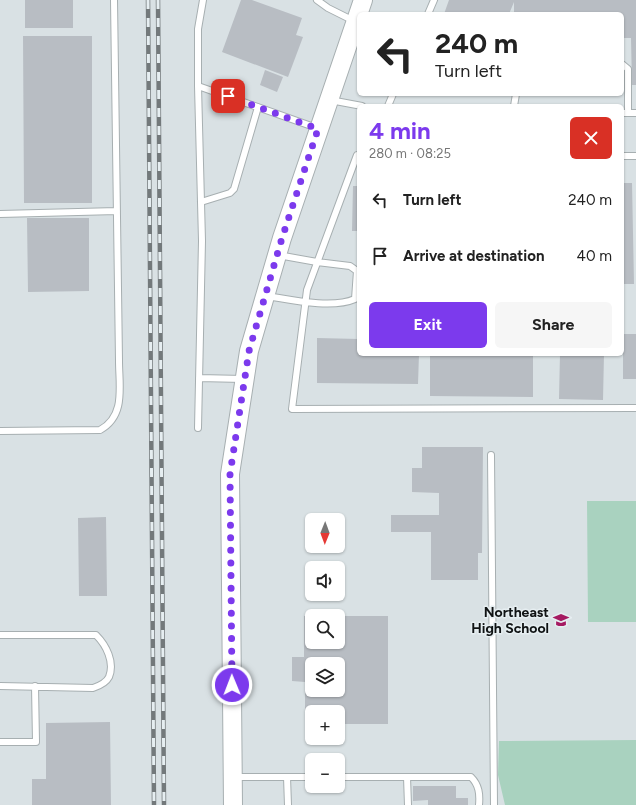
<!DOCTYPE html>
<html lang="en">
<head>
<meta charset="utf-8">
<style>
	body { margin:0; font-family:Figtree,sans-serif; background:#f6f6f6; color:#222; height:100vh; display:flex; flex-direction:column; font-size:15px; white-space:nowrap }
	* { box-sizing:border-box; margin:0 }
	p { font-size:13px; color:#767676 }
	.icon { flex:none; width:22px; height:22px; fill:none; stroke:currentColor; stroke-width:2; stroke-linecap:round; stroke-linejoin:round }
	.map { position:relative; flex:1; overflow:hidden }
	.drawer { position:absolute; left:357px; top:104px; width:267px; height:252px; display:flex; flex-direction:column; background:#fff; border-radius:6px; box-shadow:0 1px 3px #0004 }
	.drawer>* { flex:none }
	.hud { position:absolute; left:357px; top:12px; width:267px; height:84px; border-radius:6px; box-shadow:0 1px 3px #0004; background:#fff; color:#222; overflow:hidden }
	.needle { width:26px; rotate:181deg }
	.controls { position:absolute; left:305px; top:513px; display:grid; gap:8px }
	.controls a { display:grid; place-items:center; width:40px; height:40px; border-radius:6px; background:#fff; box-shadow:0 1px 3px #0004; font-size:20px }
	.pin { position:absolute; display:grid; place-items:center; width:34px; height:34px; color:#fff; margin:-17px; border-radius:8px; box-shadow:0 2px 6px #0006 }
	.me { position:absolute; width:44px; margin:-22px; rotate:359deg; stroke-linejoin:round; filter:drop-shadow(0 0 3px #0008) }
	.turn { display:flex; align-items:center; gap:14px; height:84px; padding:0 12px; font-size:18px }
	.turn .icon { width:52px; height:52px; stroke-width:2.5 }
	.turn b { display:block; font-size:28px; line-height:34px }
	.round { display:grid; place-items:center; flex:none; width:42px; height:42px; border-radius:6px; background:#f6f6f6 }
	.overview { display:flex; align-items:center; justify-content:space-between; height:68px; padding:0 12px }
	h1 { font-size:24px; font-weight:700; line-height:30px; color:#7c3aed }
	.button { display:flex; gap:8px; margin-top:auto; padding:8px 12px }
	.button a { flex:1; height:46px; border-radius:6px; background:#7c3aed; color:#fff; font-size:16px; font-weight:700; line-height:46px; text-align:center }
	.button a+a { background:#f6f6f6; color:#222 }
	ul { padding:0; list-style:none }
	li { display:flex; align-items:center; gap:12px; height:56px; padding:0 12px }
	li div { flex:1 }
	li b { display:block; font-size:15px }
	li em { font-style:normal }
	.map>svg:first-child { display:block }
	.green { fill:#a9d2bf }
	.building { fill:#b8bdc3; fill-rule:evenodd }
	.lines { fill:none; stroke-linecap:round; stroke-linejoin:round }
	.lane-casing { stroke:#a7afb1; stroke-width:8 }
	.secondary-casing { stroke:#a7afb1; stroke-width:20 }
	.lane { stroke:#fff; stroke-width:6 }
	.secondary { stroke:#fff; stroke-width:18 }
	.rail-casing { stroke:#73797b; stroke-width:4.5 }
	.rail { stroke:#e6eef1; stroke-width:3; stroke-dasharray:9; stroke-linecap:butt }
	.route { stroke:#7c3aed; stroke-width:7; stroke-dasharray:0 12.6 }
	.labels { text-anchor:middle; dominant-baseline:central; stroke-width:3; stroke-linejoin:round; paint-order:stroke }
	.poi-label { font-size:14px; font-weight:bold; fill:#101314; stroke:#e6eef1; text-anchor:end }
</style>
</head>
<body>
<div class="map">
<svg width="636" height="805" viewBox="0 0 636 805">
	<rect width="100%" height="100%" fill="#d9e1e4"/>
	<path class="green" d="M587,501H636V622H588Z
		M636,740V805H505L498,775L499,741Z"/>
	<path class="building" d="M25,0H73V28H25Z
		M241,0H252L302,18L296,35L303,37L288,77L222,52Z
		M449,0H636V85H632L631,38H622V14H514V2L509,14H444Z
		M23,36H92V203H24Z
		M265,70L283,77L277,92L260,85Z
		M622,183H632L634,284H622Z
		M353,186H359V231H352Z
		M27,218H89V291L28,292Z
		M623,334H636V379H623Z
		M317,338L359,339V354H419L418,384L317,383Z
		M430,354H533V397L430,396Z
		M560,354H604L603,400L559,399Z
		M422,447H483L482,553H478V580H431V532H391V515H439V493L412,492V468H422Z
		M106,517L107,596H79L78,518Z
		M304,616H312V642H338V616H388V724H338V712H312V724H305V682L292,681V657H304ZM312,664H338V690H312Z
		M110,722L111,805H32V779H46V723Z
		M413,786H456V798H468V805H428V800L413,801Z"/>
	<g class="lines">
		<defs>
			<path id="lane" d="M317,0L328,8L354,21
				M428,14L434,0
				M622,64L628,69V113
				M198,86V29L203,0
				M330,100L362,106
				M388,106L393,94
				M514,106L516,94
				M622,113H636
				M359,155H357L307,290L292,409L636,408
				M622,156H636
				M201,202L230,193L234,189L258,107
				M0,214L117,211
				M267,296C292,300 332,309 355,299L357,271L350,266L317,262L278,255
				M199,378L243,379
				M198,428L202,241L198,86L317,128
				M0,431L100,430C126,416 119,386 119,361L114,0
				M491,455L494,805
				M0,635H96C106,645 115,662 109,677C106,683 99,686 93,688L0,686
				M0,742H36L35,686
				M234,777H312
				M287,777L288,805
				M338,777H471C479,785 480,794 479,805
				M407,777L408,805"/>
			<path id="secondary" d="M233,805L230,474L249,351L282,238L363,0"/>
		</defs>
		<use href="#lane" class="lane-casing"/>
		<use href="#secondary" class="secondary-casing"/>
		<use href="#lane" class="lane"/>
		<use href="#secondary" class="secondary"/>
		<defs>
			<path id="rail" d="M148,0L154,805
				M158,0L164,805"/>
		</defs>
		<use href="#rail" class="rail-casing"/>
		<use href="#rail" class="rail"/>
	</g>
	<g class="lines">
		<path class="route" d="M228,96L318,129L282,238L249,351L230,474L232,685"/>
	</g>
	<defs>
		<symbol id="school-bare" viewBox="-9 -9 18 18"><path d="M0-5L7-2L0 1L-7-2ZM-4 1L0 2.5L4 1V4Q0 6-4 4Z" fill="#a51a61" stroke="#e6eef1" stroke-width="2.5" paint-order="stroke"/></symbol>
	</defs>
	<g fill-rule="evenodd">
		<use href="#school-bare" x="550" y="609" width="22" height="22"/>
	</g>
	<g class="labels">
		<g class="poi-label">
			<text x="549" y="612">Northeast<tspan x="549" dy="16">High School</tspan></text>
		</g>
	</g>
</svg>
<div class="controls">
<a><svg class="needle" viewBox="-14 -14 28 28"><path d="M0-13l5 13h-10z" fill="#e53935"/><path d="M0 13l5-13h-10z" fill="#767676"/></svg></a>
<a><svg class="icon" aria-label="sound" viewBox="0 0 24 24"><path d="M4 9h4l5-4v14l-5-4H4zM17 9q2 3 0 6"/></svg></a>
<a><svg class="icon" aria-label="search" viewBox="0 0 24 24"><circle cx="10" cy="10" r="6"/><path d="M15 15l6 6"/></svg></a>
<a><svg class="icon" aria-label="layers" viewBox="0 0 24 24"><path d="M12 4l9 5-9 5-9-5zM3 14l9 5 9-5"/></svg></a>
<a>+</a>
<a>−</a>
</div>
<div class="pin" style="left:228px;top:96px;background:#d93025"><svg class="icon" aria-label="arrive" viewBox="0 0 24 24"><path d="M6 21V4h12l-3 4 3 4H6"/></svg></div>
<svg class="me" style="left:232px;top:685px" viewBox="-20 -20 40 40"><circle r="17" fill="#7c3aed" stroke="#fff" stroke-width="3"/><path d="M0-11L8 9 0 5-8 9z" fill="#fff"/></svg>
<div class="hud">
<div class="turn"><svg class="icon" aria-label="left" viewBox="0 0 24 24"><path d="M17 20v-9H6M10 6l-5 5 5 5"/></svg><div><b>240 m</b>Turn left</div></div>
</div>
<section class="drawer">
<div class="overview"><div><h1>4 min</h1><p>280 m · 08:25</p></div><a class="round" style="background:#d93025;color:#fff"><svg class="icon" aria-label="close" viewBox="0 0 24 24"><path d="M6 6l12 12M18 6L6 18"/></svg></a></div>
<ul>
<li><svg class="icon" aria-label="left" viewBox="0 0 24 24"><path d="M17 20v-9H6M10 6l-5 5 5 5"/></svg><div><b>Turn left</b></div><em>240 m</em></li>
<li><svg class="icon" aria-label="arrive" viewBox="0 0 24 24"><path d="M6 21V4h12l-3 4 3 4H6"/></svg><div><b>Arrive at destination</b></div><em>40 m</em></li>
</ul>
<div class="button"><a>Exit</a><a>Share</a></div>
</section>
</div>
</body>
</html>
